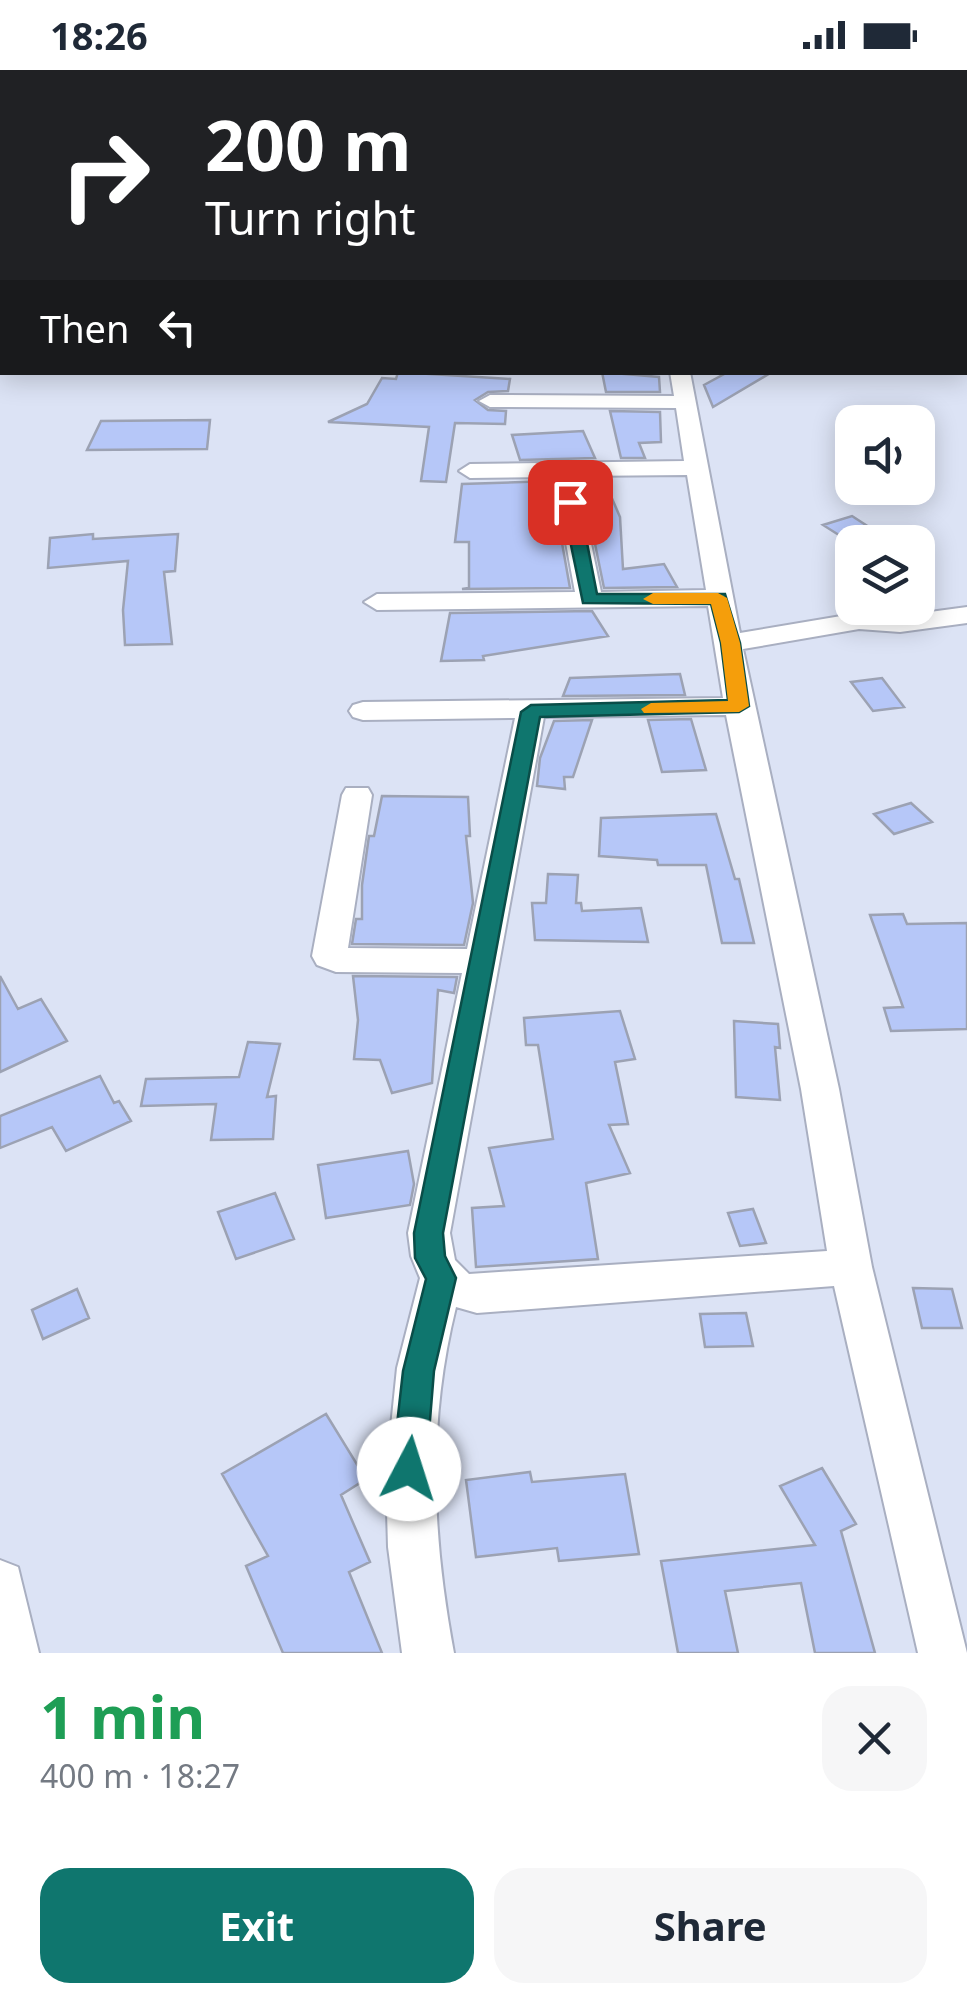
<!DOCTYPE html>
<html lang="en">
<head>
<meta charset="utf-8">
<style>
	body { margin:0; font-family:"Noto Sans",sans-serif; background:#f6f6f7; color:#1f2937; height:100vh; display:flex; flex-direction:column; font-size:38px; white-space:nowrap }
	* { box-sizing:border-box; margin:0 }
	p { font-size:32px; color:#747a83 }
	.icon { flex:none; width:55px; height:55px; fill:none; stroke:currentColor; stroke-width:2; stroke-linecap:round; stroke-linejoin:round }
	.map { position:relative; height:1583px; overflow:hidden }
	.side { display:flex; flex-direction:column; background:#fff; flex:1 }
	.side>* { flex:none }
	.top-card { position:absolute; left:0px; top:0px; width:968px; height:305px; box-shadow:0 5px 25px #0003; background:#202124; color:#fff; overflow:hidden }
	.fabs { position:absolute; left:835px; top:335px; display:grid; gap:20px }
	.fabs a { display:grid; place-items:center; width:100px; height:100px; border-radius:20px; background:#fff; box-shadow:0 5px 25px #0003; font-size:50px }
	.pin { position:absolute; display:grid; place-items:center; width:85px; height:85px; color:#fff; margin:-42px; border-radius:20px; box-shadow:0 5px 15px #0006 }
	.me { position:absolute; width:110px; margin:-55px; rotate:5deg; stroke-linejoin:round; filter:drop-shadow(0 0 8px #0008) }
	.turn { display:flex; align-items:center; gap:35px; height:210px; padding:0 40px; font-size:45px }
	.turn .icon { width:130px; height:130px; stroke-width:2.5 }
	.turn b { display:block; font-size:70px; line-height:85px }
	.then { display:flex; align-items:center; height:95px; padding:0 40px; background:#0003; gap:20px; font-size:38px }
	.round { display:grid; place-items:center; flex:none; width:105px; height:105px; border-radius:30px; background:#f6f6f7 }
	.overview { display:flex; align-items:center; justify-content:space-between; height:170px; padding:0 40px }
	h1 { font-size:60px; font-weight:700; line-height:75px; color:#1e9e55 }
	.button { display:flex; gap:20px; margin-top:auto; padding:20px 40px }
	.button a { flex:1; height:115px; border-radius:30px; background:#0f766e; color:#fff; font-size:40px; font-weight:700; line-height:115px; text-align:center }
	.button a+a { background:#f6f6f7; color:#1f2937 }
	.status { display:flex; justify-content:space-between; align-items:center; height:70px; padding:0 50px; background:#fff; direction:ltr }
	.status svg { height:28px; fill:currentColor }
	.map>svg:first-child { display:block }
	.building { fill:#b6c7f8; stroke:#9ca2b3; stroke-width:2.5 }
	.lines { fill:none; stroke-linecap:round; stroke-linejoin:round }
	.minor-casing { stroke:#a9afc1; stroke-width:4 }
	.minor { fill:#fff; fill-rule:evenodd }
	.route { fill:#0f766e; stroke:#0a4d48; stroke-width:2.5 }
	.slow { fill:#f59e0b }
</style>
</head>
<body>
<div class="status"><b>18:26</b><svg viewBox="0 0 49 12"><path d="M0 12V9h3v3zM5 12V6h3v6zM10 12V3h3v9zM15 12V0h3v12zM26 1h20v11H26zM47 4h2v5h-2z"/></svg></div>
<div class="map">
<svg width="967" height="1583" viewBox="0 0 967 1583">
	<rect width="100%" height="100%" fill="#dce3f5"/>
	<path class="building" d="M398,302L510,309L508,321L488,322L475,330L488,340L506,341L505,354L455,353L446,412L421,411L429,357L328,352L367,334L382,308L396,309Z
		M602,302L659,307L660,322H606Z
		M728,302H772L713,337L704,315Z
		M610,341L660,342L661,372L639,373L645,388H621Z
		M210,350L207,379L87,380L101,351Z
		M583,361L595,388L520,390L512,365Z
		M582,410H604L620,447L623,499L664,494L677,517L604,518Z
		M551,411L570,518L462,519L469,518V472H455L462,414Z
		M852,446L892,472H850L823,455Z
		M93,464V469L178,464L175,501L164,502L172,574L125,575L123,540L128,491L48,498L50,468Z
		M592,541L608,566L483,586L484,590L441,591L450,543Z
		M680,604L685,625L563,626L570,608Z
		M882,608L904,637L873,641L851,612Z
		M691,649L706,700L662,702L648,650Z
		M592,650L573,707H564L565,719L537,716L540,688L554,651Z
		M382,726L468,727L470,766H466L473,833L464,875L352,874L356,849H362V815L369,766H374Z
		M911,733L932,752L894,764L874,744Z
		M716,744L735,809H739L754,873H722L706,795H658L657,790L599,786L601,748Z
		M548,804L578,805L576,833H581L582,841L641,838L648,872L535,870L532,833H546Z
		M903,844L907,854L967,853V959L891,961L884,938L903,937L870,845Z
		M0,906L18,939L41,929L67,971L0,1002Z
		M353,906L457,907L454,923L438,920L432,1013L392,1023L380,990L354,989L358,950Z
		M620,941L635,989L615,992L628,1054L609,1055L630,1103L586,1113L598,1189L476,1197L472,1138L504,1136L489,1078L553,1069L538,975H526L524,948Z
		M734,951L778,954L780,978L775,977L780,1030L736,1027Z
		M248,972L280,974L267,1027L276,1026L273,1069L211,1070L216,1034L141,1036L146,1009L239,1007Z
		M100,1006L114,1033L119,1031L131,1051L66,1081L52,1057L0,1078V1046Z
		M408,1081L414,1114L410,1135L326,1148L318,1095Z
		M275,1123L294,1169L236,1189L218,1142Z
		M753,1139L766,1173L740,1176L728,1143Z
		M913,1218L952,1219L962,1258H922Z
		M77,1219L89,1248L43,1269L32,1240Z
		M746,1243L753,1276L705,1277L700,1244Z
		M326,1344L366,1409L341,1425L370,1492L349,1502L382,1583H283L246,1496L268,1486L222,1404Z
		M822,1398L856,1454L841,1461L875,1583H815L801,1513L725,1521L738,1583H678L661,1491L815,1475L780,1416Z
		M530,1402L532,1412L625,1404L639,1484L559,1491L557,1478L476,1487L466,1410Z"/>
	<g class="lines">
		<defs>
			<path id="minor" d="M649,0H663V2H650Z
				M779,0H806L808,2H781Z
				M965,23H967V32H965Z
				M967,81V91L965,92V82Z
				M670,302H690L740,563L859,543L900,546L967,537V553L900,562L859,559L743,579L839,1019L872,1197L967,1583H918L834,1216L477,1243L456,1237C427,1354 432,1465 454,1583H402L388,1477L386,1405L397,1298L420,1208L411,1186L408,1163L462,903L336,902L317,895L312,886L342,725L346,718H368L372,725L348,878L467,879L515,648L363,650L353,647L349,641L353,635L363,632L723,628L708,536L377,540L364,532L377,524L575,522L554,407L470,408L459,401L470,394L684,391L676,338L490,337L479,331L490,325L674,326ZM687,405L706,520L601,522L577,406ZM726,645L801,1019L827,1181L469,1204L455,1190L450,1163L544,647Z
				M0,1490L18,1497L39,1583H0Z"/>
		</defs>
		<use href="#minor" class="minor-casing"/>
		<use href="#minor" class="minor"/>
	</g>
	<path class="route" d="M570,427L579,432L597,524H725L740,573L749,636L739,642L540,647L443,1163L445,1186L456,1208L434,1301L426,1399L421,1410L409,1415L397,1410L392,1399L403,1301L426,1209L415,1188L414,1163L521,642L531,635L728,630L721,573L711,534L583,533L562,432Z"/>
	<path class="slow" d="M718,523L727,528L740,573L749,636L739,642L644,643L641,639L651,633L728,631L721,573L711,534H653L643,529L653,523Z"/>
</svg>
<div class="fabs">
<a><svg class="icon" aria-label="sound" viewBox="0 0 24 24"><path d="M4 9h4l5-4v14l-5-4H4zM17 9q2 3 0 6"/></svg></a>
<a><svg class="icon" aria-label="layers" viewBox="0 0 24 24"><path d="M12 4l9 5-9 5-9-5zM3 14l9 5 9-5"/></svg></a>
</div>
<div class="pin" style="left:570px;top:432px;background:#d93025"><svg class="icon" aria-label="arrive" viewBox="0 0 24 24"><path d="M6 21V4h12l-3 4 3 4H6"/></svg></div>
<svg class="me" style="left:409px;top:1399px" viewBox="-20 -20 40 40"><circle r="19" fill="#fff"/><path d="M0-13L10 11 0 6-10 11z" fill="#0f766e"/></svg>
<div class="top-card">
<div class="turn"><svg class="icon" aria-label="right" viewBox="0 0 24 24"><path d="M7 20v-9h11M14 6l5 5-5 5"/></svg><div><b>200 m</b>Turn right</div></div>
<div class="then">Then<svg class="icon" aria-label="left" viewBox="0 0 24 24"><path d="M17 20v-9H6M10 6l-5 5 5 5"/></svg></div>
</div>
</div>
<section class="side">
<div class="overview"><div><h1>1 min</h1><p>400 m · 18:27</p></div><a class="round"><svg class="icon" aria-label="close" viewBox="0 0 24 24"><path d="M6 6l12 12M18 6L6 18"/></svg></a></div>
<div class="button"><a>Exit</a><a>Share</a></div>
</section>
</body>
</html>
